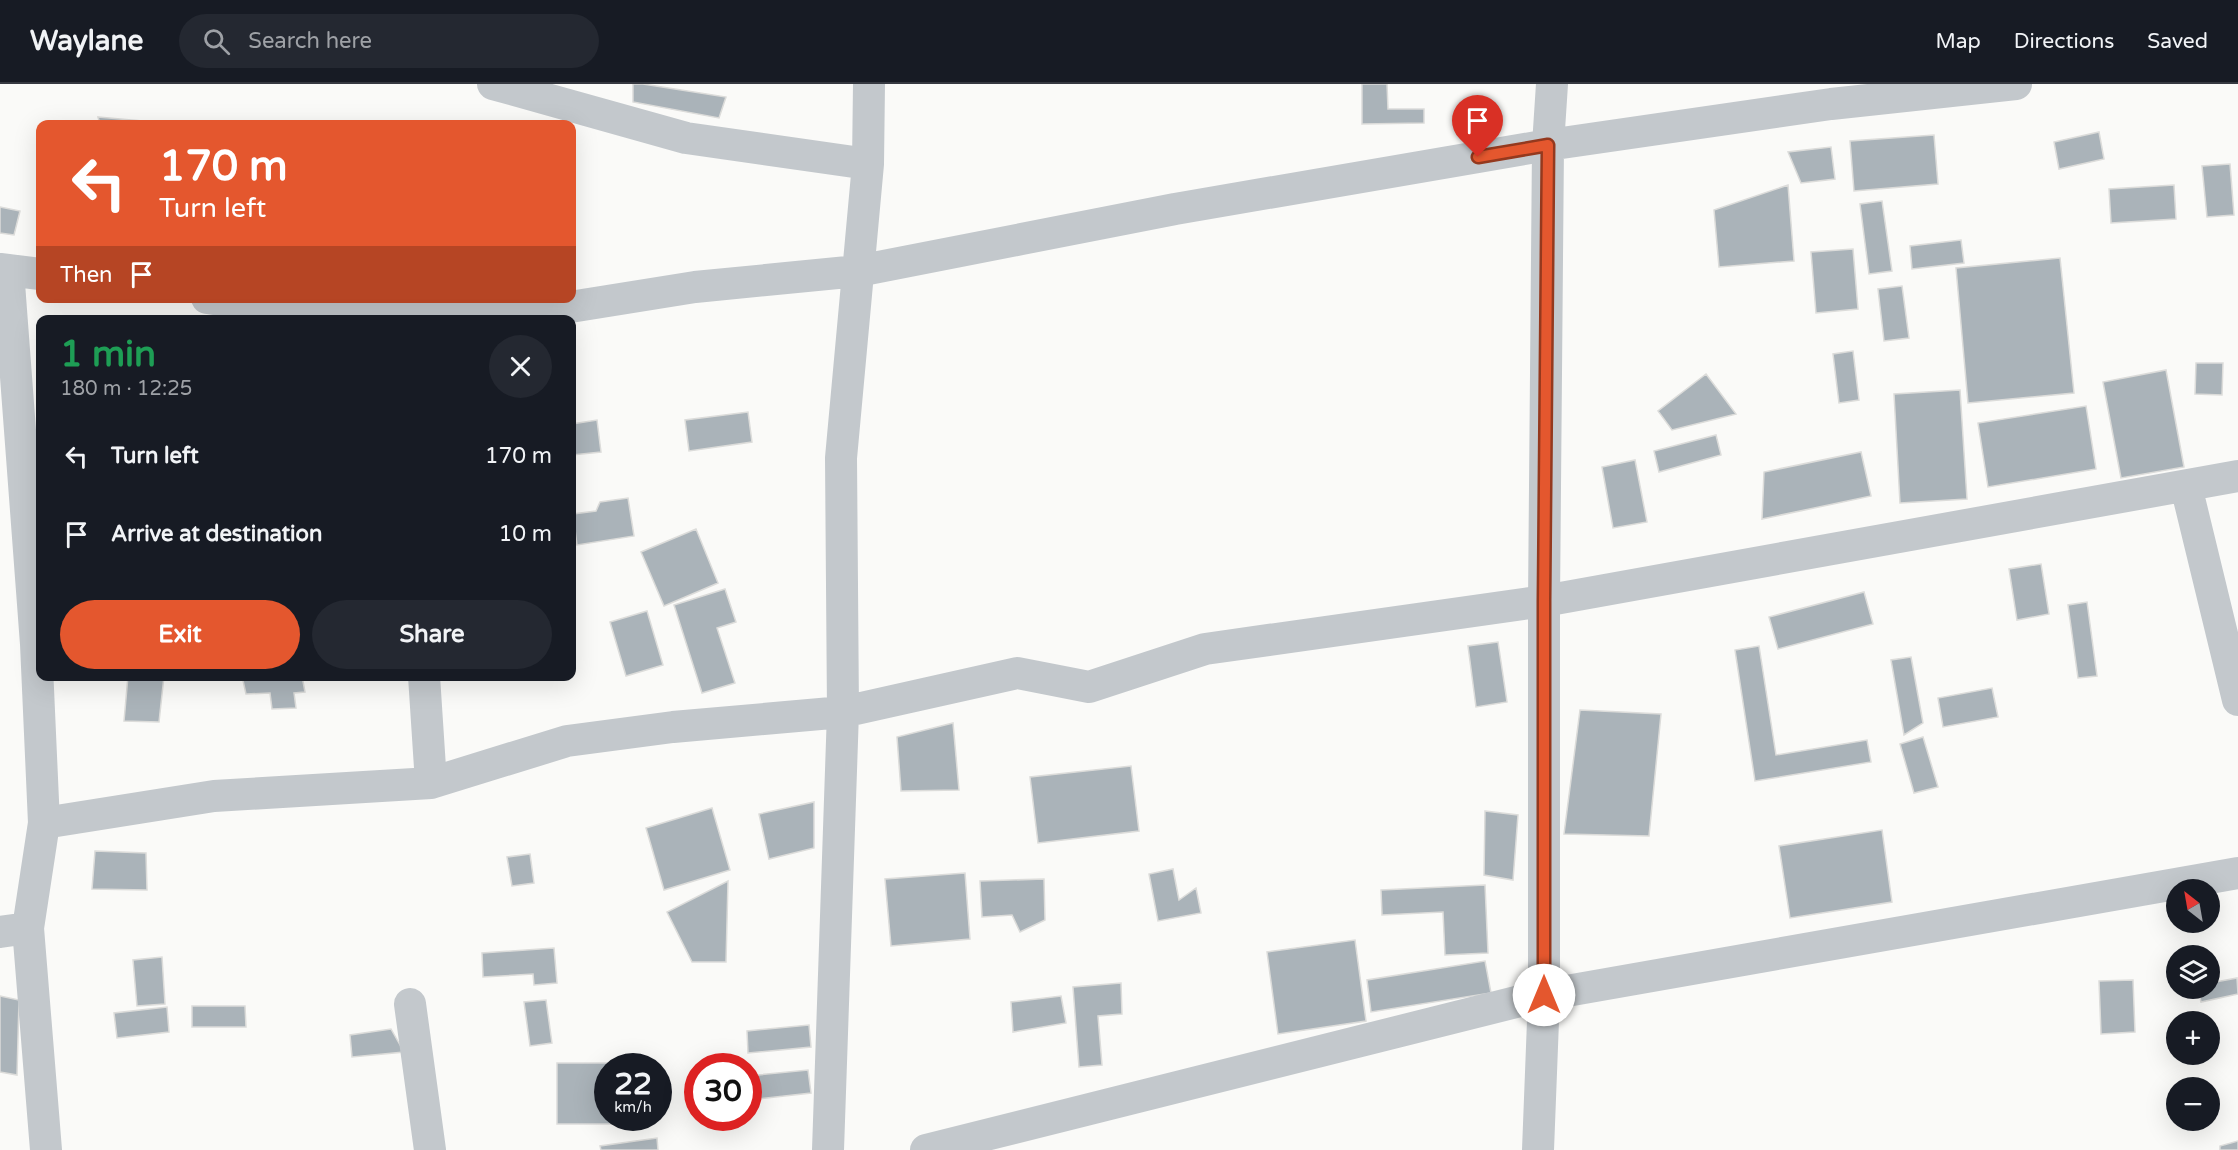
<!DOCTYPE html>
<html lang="en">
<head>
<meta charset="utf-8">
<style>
	body { margin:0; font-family:"Varela Round",sans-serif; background:#242831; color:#f1f3f6; height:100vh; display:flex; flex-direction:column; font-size:22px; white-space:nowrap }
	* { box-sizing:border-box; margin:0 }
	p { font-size:20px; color:#9ea1a6 }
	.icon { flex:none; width:33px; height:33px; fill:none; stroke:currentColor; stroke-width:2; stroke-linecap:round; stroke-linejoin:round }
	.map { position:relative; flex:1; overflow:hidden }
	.sheet { position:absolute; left:36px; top:231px; width:540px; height:366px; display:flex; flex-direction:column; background:#171b24; border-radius:12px; box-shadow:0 6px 24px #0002 }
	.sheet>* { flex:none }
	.hud { position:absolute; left:36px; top:36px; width:540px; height:183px; border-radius:12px; box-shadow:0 6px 24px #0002; background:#e4572e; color:#fff; overflow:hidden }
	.needle { width:39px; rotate:329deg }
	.buttons { position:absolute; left:2166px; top:795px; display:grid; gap:12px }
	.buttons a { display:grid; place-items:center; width:54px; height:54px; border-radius:50%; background:#171b24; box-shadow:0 6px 24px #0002; font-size:30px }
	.speed { position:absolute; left:594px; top:969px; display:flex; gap:12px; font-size:30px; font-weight:700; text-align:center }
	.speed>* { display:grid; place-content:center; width:78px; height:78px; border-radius:50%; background:#171b24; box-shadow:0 6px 24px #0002; line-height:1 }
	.speed small { font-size:15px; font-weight:400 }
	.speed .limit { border:9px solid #d22; background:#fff; color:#111 }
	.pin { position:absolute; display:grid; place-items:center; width:51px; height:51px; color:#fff; margin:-62px -26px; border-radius:50% 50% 50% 0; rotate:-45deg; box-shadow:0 0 6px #0007 }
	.pin .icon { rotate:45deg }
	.me { position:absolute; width:66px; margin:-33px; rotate:0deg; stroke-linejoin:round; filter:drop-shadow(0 0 4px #0008) }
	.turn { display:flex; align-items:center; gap:21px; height:126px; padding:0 24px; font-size:27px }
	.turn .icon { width:78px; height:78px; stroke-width:2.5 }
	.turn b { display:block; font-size:42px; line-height:51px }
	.then { display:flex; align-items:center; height:57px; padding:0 24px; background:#0003; gap:12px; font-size:22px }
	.round { display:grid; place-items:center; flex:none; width:63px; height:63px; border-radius:32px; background:#242831 }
	.head { display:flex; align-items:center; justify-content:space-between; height:102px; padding:0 24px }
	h1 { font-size:36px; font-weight:700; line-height:45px; color:#1e9e55 }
	.primary-button { display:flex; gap:12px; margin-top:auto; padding:12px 24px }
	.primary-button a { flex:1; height:69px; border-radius:36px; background:#e4572e; color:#fff; font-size:24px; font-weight:700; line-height:69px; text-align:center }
	.primary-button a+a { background:#242831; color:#f1f3f6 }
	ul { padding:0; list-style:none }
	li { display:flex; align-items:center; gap:18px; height:78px; padding:0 24px }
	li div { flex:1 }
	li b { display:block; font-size:22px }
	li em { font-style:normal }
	header { display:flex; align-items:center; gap:36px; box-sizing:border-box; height:84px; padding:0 30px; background:#171b24; border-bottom:2px solid #363941 }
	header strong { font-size:28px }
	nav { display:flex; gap:33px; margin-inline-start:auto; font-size:21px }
	.search { width:420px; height:54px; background:#242831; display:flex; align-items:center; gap:15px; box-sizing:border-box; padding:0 21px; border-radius:33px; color:#9ea1a6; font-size:22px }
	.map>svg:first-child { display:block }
	.building { fill:#aab3b9; stroke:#dcdcda; stroke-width:1.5 }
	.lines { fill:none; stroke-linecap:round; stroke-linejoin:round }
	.minor { stroke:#c3c8cc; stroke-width:32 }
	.route-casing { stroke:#94391e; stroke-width:15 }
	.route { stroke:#e4572e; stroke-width:10 }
</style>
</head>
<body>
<header>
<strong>Waylane</strong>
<div class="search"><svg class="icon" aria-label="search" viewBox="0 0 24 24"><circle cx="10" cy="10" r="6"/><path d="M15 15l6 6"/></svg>Search here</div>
<nav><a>Map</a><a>Directions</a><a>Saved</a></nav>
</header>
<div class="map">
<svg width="2238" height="1066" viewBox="0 0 2238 1066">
	<rect width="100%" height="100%" fill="#fafaf8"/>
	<path class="building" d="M633,0H643L726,13L719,34L633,18Z
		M1362,0H1387L1388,25H1424V39L1362,40Z
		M98,33L142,37V40H100Z
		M2099,48L2104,75L2059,85L2054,58Z
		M1934,51L1938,100L1854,107L1850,57Z
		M1831,63L1835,95L1801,99L1788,68Z
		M2230,80L2234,131L2207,133L2202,82Z
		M1788,101L1794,177L1719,183L1714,126Z
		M2174,101L2176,135L2111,139L2109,105Z
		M1882,117L1892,187L1869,190L1860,120Z
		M0,123L20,127L14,151L0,149Z
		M1961,156L1964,179L1912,185L1910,162Z
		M1853,165L1858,225L1816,229L1811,168Z
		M2060,174L2074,309L1968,319L1956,184Z
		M1902,202L1909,254L1884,257L1878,205Z
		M1853,267L1859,316L1839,319L1833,270Z
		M2196,279H2223L2222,311L2195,310Z
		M2166,286L2184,383L2121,394L2103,298Z
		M1706,290L1736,330L1672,346L1658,327Z
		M1960,306L1967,415L1900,419L1894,310Z
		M2086,322L2096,385L1988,403L1978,339Z
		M748,328L752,358L689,367L685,336Z
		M597,336L601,368L572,371V340Z
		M1716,351L1721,371L1659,388L1654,367Z
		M1861,368L1871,412L1762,435L1764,388Z
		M1635,376L1647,438L1613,444L1602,383Z
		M628,414L634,452L577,461L573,430L596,427L600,418Z
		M696,445L718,499L664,522L641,468Z
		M2041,480L2049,530L2017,536L2009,485Z
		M725,505L736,538L717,544L735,599L702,609L674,521Z
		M1864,508L1873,540L1778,565L1769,533Z
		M2087,518L2097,592L2078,594L2068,521Z
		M647,527L663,581L626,592L610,538Z
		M1498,558L1507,618L1476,623L1468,562Z
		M1759,562L1776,671L1867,656L1871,678L1755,697L1735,566Z
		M1911,573L1923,639L1904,651L1891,576Z
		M128,592H164L159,638L124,637Z
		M242,592H302L305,608L294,609L296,624L272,625L270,609L246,610Z
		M1992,604L1998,633L1943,643L1938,614Z
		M1580,626L1661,630L1649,752L1564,750Z
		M953,639L959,706L901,707L897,653Z
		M1923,653L1938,703L1914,709L1900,660Z
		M1131,682L1139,747L1038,759L1030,693Z
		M814,718V764L769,775L759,730Z
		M712,724L730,786L664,806L646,744Z
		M1485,727L1518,731L1513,796L1484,791Z
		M1882,746L1892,818L1790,834L1779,762Z
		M95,767L146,769L147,806L92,805Z
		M530,770L534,799L512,802L507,773Z
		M1173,785L1179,816L1196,804L1201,829L1158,837L1149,790Z
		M965,789L970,855L891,862L885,795Z
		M1044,795L1045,836L1020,848L1012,831L982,833L980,797Z
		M728,797L726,878H692L667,828Z
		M1485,801L1488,869L1445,871L1443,828L1382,831L1381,806Z
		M1355,856L1366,937L1278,950L1267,868Z
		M554,864L557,899L534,901L533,890L483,893L482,869Z
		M162,873L165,920L137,922L133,876Z
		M1485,877L1491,909L1371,928L1367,896Z
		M2237,894L2238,910L2201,918L2198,904H2210V899Z
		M2133,896L2135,948L2101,950L2099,897Z
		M1121,899L1122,930L1098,932L1102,981L1079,983L1073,903Z
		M0,912L19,916L17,991L0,988Z
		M1061,912L1066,939L1013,948L1011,918Z
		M546,916L552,959L530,962L524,918Z
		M192,922H245L246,943H192Z
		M167,923L169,948L117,954L114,929Z
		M809,941L811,963L748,969L747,947Z
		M391,945L404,968L352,973L350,951Z
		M557,979H632V982H608V1034H632V1040H557Z
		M808,986L811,1009L748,1016V992Z
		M657,1054L658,1066H601L600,1062Z
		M2238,1057V1066H2220V1062Z"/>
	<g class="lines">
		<path class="minor" d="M493,0L686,54L868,80
			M0,185L8,186L36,560L44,739L28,844
			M8,186L40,190
			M207,214L274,224L508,233L695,203L858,187L1175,125L1548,61L1831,20L2016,0
			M2186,402L2238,616
			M424,592L431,699
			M44,739L214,712L431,699L567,657L673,643L843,628L1017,589L1089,603L1205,565L1544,517L2238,392
			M0,848L28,844L46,1066
			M410,920L430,1066
			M828,1066L843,628L841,374L868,80L869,0
			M926,1066L1544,911L2238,789
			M1538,1066L1544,911V517L1548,61L1552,0"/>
	</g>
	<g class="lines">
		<defs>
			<path id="route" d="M1478,73L1548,61L1544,517V911"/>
		</defs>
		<use href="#route" class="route-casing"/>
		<use href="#route" class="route"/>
	</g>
</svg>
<div class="buttons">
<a><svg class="needle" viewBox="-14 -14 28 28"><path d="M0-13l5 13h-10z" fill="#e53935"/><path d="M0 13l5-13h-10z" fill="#9ea1a6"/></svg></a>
<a><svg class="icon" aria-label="layers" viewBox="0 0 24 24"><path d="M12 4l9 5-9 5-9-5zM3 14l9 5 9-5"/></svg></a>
<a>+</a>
<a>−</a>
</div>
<div class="speed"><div>22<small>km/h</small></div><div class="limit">30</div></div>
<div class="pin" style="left:1478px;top:73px;background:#d93025"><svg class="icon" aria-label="arrive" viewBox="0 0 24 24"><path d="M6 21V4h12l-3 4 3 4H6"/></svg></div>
<svg class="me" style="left:1544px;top:911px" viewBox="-20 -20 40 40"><circle r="19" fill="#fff"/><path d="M0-13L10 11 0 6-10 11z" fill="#e4572e"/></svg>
<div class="hud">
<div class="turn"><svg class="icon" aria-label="left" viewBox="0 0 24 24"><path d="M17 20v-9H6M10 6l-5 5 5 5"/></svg><div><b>170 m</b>Turn left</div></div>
<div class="then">Then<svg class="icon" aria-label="arrive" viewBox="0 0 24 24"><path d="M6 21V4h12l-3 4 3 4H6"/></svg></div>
</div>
<section class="sheet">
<div class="head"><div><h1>1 min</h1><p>180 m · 12:25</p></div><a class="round"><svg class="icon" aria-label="close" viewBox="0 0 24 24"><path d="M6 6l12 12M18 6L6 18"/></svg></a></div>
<ul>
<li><svg class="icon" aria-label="left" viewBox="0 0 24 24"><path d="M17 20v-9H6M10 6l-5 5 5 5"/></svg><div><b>Turn left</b></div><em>170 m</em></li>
<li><svg class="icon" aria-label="arrive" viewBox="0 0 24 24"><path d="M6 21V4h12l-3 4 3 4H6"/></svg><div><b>Arrive at destination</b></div><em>10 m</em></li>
</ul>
<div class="primary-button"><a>Exit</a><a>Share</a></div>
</section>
</div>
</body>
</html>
